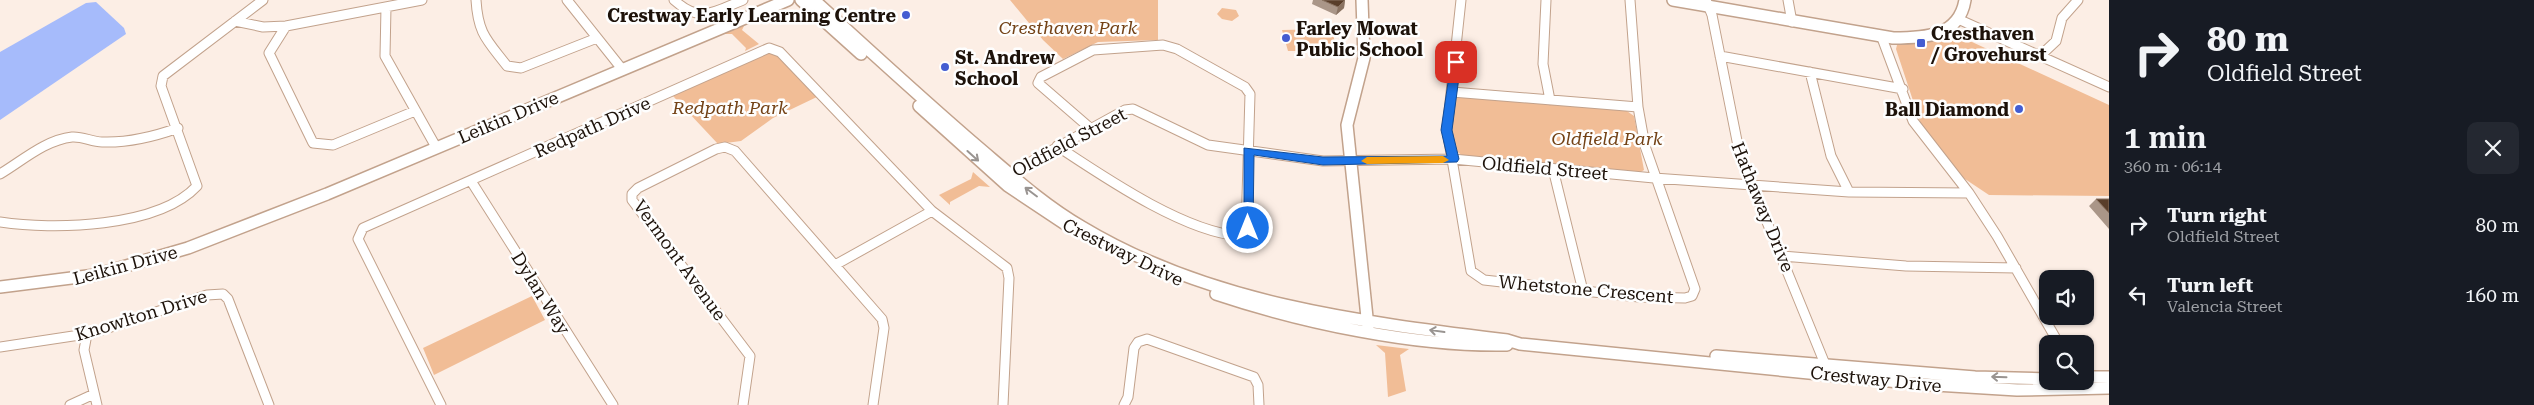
<!DOCTYPE html>
<html lang="en">
<head>
<meta charset="utf-8">
<style>
	body { margin:0; font-family:"Roboto Serif",serif; background:#242831; color:#f1f3f6; height:100vh; display:flex; flex-direction:column; font-size:19px; white-space:nowrap }
	* { box-sizing:border-box; margin:0 }
	p { font-size:16px; color:#9ea1a6 }
	.icon { flex:none; width:28px; height:28px; fill:none; stroke:currentColor; stroke-width:2; stroke-linecap:round; stroke-linejoin:round }
	.map { position:relative; flex:1; overflow:hidden }
	.sheet { display:flex; flex-direction:column; background:#171b24; width:425px }
	.sheet>* { flex:none }
	.guide { background:#171b24; color:#f1f3f6; overflow:hidden }
	.fabs { position:absolute; left:2039px; top:270px; display:grid; gap:10px }
	.fabs a { display:grid; place-items:center; width:55px; height:55px; border-radius:10px; background:#171b24; box-shadow:0 1px 4px #0004; font-size:25px }
	.pin { position:absolute; display:grid; place-items:center; width:42px; height:42px; color:#fff; margin:-21px; border-radius:10px; box-shadow:0 2px 8px #0006 }
	.me { position:absolute; width:55px; margin:-28px; rotate:0deg; stroke-linejoin:round; filter:drop-shadow(0 0 4px #0008) }
	.turn { display:flex; align-items:center; gap:18px; height:105px; padding:0 15px; font-size:22px }
	.turn .icon { width:65px; height:65px; stroke-width:2.5 }
	.turn b { display:block; font-size:35px; line-height:42px }
	.round { display:grid; place-items:center; flex:none; width:52px; height:52px; border-radius:10px; background:#242831 }
	.summary { display:flex; align-items:center; justify-content:space-between; height:85px; padding:0 15px }
	h1 { font-size:30px; font-weight:600; line-height:38px }
	ul { padding:0; list-style:none }
	li { display:flex; align-items:center; gap:15px; height:70px; padding:0 15px }
	li div { flex:1 }
	li b { display:block; font-size:19px }
	li em { font-style:normal }
	main { display:flex; flex:1; min-height:0 }
	.map>svg:first-child { display:block }
	.green { fill:#f1bd96 }
	.water { fill:#a6bbfb }
	.lines { fill:none; stroke-linecap:round; stroke-linejoin:round }
	.minor-casing { stroke:#c2a28c; stroke-width:11 }
	.tertiary-casing { stroke:#c2a28c; stroke-width:14 }
	.minor { stroke:#fff; stroke-width:9 }
	.tertiary { stroke:#fff; stroke-width:11 }
	.wall { fill:#aa9688 }
	.shaded-wall { fill:#8a7362 }
	.building { fill:#593e2a; stroke:#8a7362 }
	.oneway { stroke:#999491 }
	.route { fill:#1a73e8; stroke:#114b97 }
	.slow { fill:#f59e0b }
	.poi-dot { fill:#445dd1; stroke:#fefefe; stroke-width:2 }
	.labels { text-anchor:middle; dominant-baseline:central; stroke-width:5; stroke-linejoin:round; paint-order:stroke }
	.poi-label { font-size:18px; font-weight:bold; fill:#1d120a; stroke:#fefefe; text-anchor:start }
	.park-label { font-size:18px; font-style:italic; fill:#734216; stroke:#fefefe }
	.street-label { font-size:18px; fill:#1d120a; stroke:#fefefe }
</style>
</head>
<body>
<main>
<div class="map">
<svg width="2109" height="405" viewBox="0 0 2109 405">
	<rect width="100%" height="100%" fill="#fceee5"/>
	<path class="green" d="M1010,0H1158V40L1098,42L1063,59L1043,40Z
		M1222,8L1236,10L1239,16L1232,21L1222,19L1217,14Z
		M745,24L742,30L759,44L745,51L746,48L732,34H723Z
		M1331,29L1338,51H1288L1282,30Z
		M1959,36L2109,105V196L1989,195L1962,177L1921,125L1896,49L1897,45Z
		M766,54H780L821,95L773,118L741,141L718,144L673,96Z
		M1459,95L1624,109L1634,116L1644,170L1639,173L1463,156L1452,148L1453,99Z
		M973,172L990,187L979,186L950,202V205L939,195L971,179Z
		M532,296L545,320L434,375L423,348Z
		M1376,345L1409,349L1400,355L1406,391L1388,397L1385,353Z"/>
	<path class="water" d="M96,2L124,28L126,34L0,120V52L86,3Z"/>
	<g class="lines">
		<defs>
			<path id="minor" d="M476,0C478,34 487,40 507,66L521,68L597,38
				M567,0L622,69
				M674,0C700,24 714,12 743,0
				M1461,0L1447,130L1471,271L1484,280L1639,297L1685,298L1692,296L1695,289L1645,146L1638,107L1630,0
				M1546,0L1543,64L1550,100
				M1706,0L1712,15L1740,156L1827,369
				M1788,0L1792,22
				M386,7L385,56L436,147
				M1958,19L2109,87
				M235,21L263,27L286,26L422,0
				M286,26L269,53L313,143L333,145L415,111
				M1882,38L1913,121L1969,193L1997,236L2059,344
				M1720,56L1903,89
				M2040,56L2056,41L2062,18L2078,0
				M1810,72L1831,156L1849,192
				M1452,92L1638,107
				M1057,146C1104,177 1184,232 1240,236L1246,231L1250,94L1245,87L1177,49L1163,45L1093,50L1041,77L1038,83L1090,128
				M1553,169L1583,291
				M0,174C22,161 45,140 72,137C82,136 92,142 102,142C129,143 153,137 178,128
				M1005,176L1125,110L1133,109L1208,145L1323,161L1453,159L1654,178L1849,192L1969,193
				M471,181L613,405
				M0,222C53,230 158,228 197,186L161,86L163,76L263,0
				M1782,256L1906,266L2016,268
				M835,265L932,211
				M87,334L84,350L97,405
				M0,347L93,333L207,295L223,294L228,299L269,405
				M70,405L94,394
				M441,405L358,239L363,228L769,48L780,52L932,211L1007,268L1009,278L1003,405
				M743,405L750,356L632,200V194L638,188L716,149L725,147L735,151L882,319L884,328L873,405
				M1124,405L1128,397L1134,348L1138,342L1147,339L1254,377L1258,385L1259,405"/>
			<path id="tertiary" d="M801,0L861,54
				M814,0C868,49 922,99 978,147C1011,175 1044,205 1082,227C1210,304 1361,322 1507,340L1520,344L1919,384L2017,390L2109,388
				M1362,0L1364,58L1347,125L1368,327
				M1673,0L1893,38C1924,38 1959,37 1965,0
				M919,106L1008,186L1068,226
				M0,287L95,275L188,248L327,194L788,0
				M1216,294C1303,323 1416,347 1507,345
				M1716,356L1975,377L2048,379
				M2085,377H2109"/>
		</defs>
		<use href="#minor" class="minor-casing"/>
		<use href="#tertiary" class="tertiary-casing"/>
		<use href="#minor" class="minor"/>
		<use href="#tertiary" class="tertiary"/>
	</g>
	<path class="wall" d="M1313,0H1345L1344,8L1336,15L1312,4Z
		M2096,199H2109V229L2089,206Z"/>
	<path class="shaded-wall" d="M1345,0L1344,8L1336,15L1338,7Z"/>
	<path class="building" d="M1322,0H1345L1338,7Z
		M2096,199H2109V213Z"/>
	<defs><path id="oneway-shaft" d="M-6 0H5M1.5-3L5.5 0L1.5 3" fill="none" stroke-width="1.6" stroke-linecap="round" stroke-linejoin="round" transform="scale(1.25)"/></defs>
	<g class="oneway">
		<use href="#oneway-shaft" transform="translate(973 156) rotate(42)"/>
		<use href="#oneway-shaft" transform="translate(1031 192) rotate(-143)"/>
		<use href="#oneway-shaft" transform="translate(1437 331) rotate(-172)"/>
		<use href="#oneway-shaft" transform="translate(1999 377) rotate(-178)"/>
	</g>
	<path class="route" d="M1456,59L1461,62L1452,130L1459,159L1457,162L1323,165L1254,155L1253,228L1252,231H1244V148L1323,157L1447,156L1441,130L1451,62Z"/>
	<path class="slow" d="M1443,156L1449,160L1443,163L1367,164L1361,161L1367,157Z"/>
	<g class="poi-dot">
		<circle cx="906" cy="15" r="5"/>
		<circle cx="1286" cy="38" r="5"/>
		<rect x="1916" y="38" width="10" height="10" rx="2.5"/>
		<circle cx="945" cy="67" r="5"/>
		<circle cx="2019" cy="109" r="5"/>
	</g>
	<g class="labels">
		<g class="poi-label">
			<text x="896" y="15" text-anchor="end">Crestway Early Learning Centre</text>
			<text x="1296" y="28">Farley Mowat<tspan x="1296" dy="21">Public School</tspan></text>
			<text x="1931" y="33">Cresthaven<tspan x="1931" dy="21">/ Grovehurst</tspan></text>
			<text x="955" y="57">St. Andrew<tspan x="955" dy="21">School</tspan></text>
			<text x="2009" y="109" text-anchor="end">Ball Diamond</text>
		</g>
		<g class="park-label">
			<text x="1068" y="27">Cresthaven Park</text>
			<text x="730" y="107">Redpath Park</text>
			<text x="1607" y="138">Oldfield Park</text>
		</g>
		<g class="street-label">
			<text transform="translate(508 117) rotate(-23)">Leikin Drive</text>
			<text transform="translate(592 127) rotate(-24)">Redpath Drive</text>
			<text transform="translate(1069 142) rotate(-28)">Oldfield Street</text>
			<text transform="translate(1545 168) rotate(5)">Oldfield Street</text>
			<text transform="translate(1763 207) rotate(68)">Hathaway Drive</text>
			<text transform="translate(1123 252) rotate(26)">Crestway Drive</text>
			<text transform="translate(680 260) rotate(54)">Vermont Avenue</text>
			<text transform="translate(125 265) rotate(-15)">Leikin Drive</text>
			<text transform="translate(1586 289) rotate(5)">Whetstone Crescent</text>
			<text transform="translate(541 293) rotate(58)">Dylan Way</text>
			<text transform="translate(141 315) rotate(-17)">Knowlton Drive</text>
			<text transform="translate(1876 379) rotate(6)">Crestway Drive</text>
		</g>
	</g>
</svg>
<div class="fabs">
<a><svg class="icon" aria-label="sound" viewBox="0 0 24 24"><path d="M4 9h4l5-4v14l-5-4H4zM17 9q2 3 0 6"/></svg></a>
<a><svg class="icon" aria-label="search" viewBox="0 0 24 24"><circle cx="10" cy="10" r="6"/><path d="M15 15l6 6"/></svg></a>
</div>
<div class="pin" style="left:1456px;top:62px;background:#d93025"><svg class="icon" aria-label="arrive" viewBox="0 0 24 24"><path d="M6 21V4h12l-3 4 3 4H6"/></svg></div>
<svg class="me" style="left:1248px;top:228px" viewBox="-20 -20 40 40"><circle r="17" fill="#1a73e8" stroke="#fff" stroke-width="3"/><path d="M0-11L8 9 0 5-8 9z" fill="#fff"/></svg>
</div>
<section class="sheet">
<div class="guide">
<div class="turn"><svg class="icon" aria-label="right" viewBox="0 0 24 24"><path d="M7 20v-9h11M14 6l5 5-5 5"/></svg><div><b>80 m</b>Oldfield Street</div></div>
</div>
<div class="summary"><div><h1>1 min</h1><p>360 m · 06:14</p></div><a class="round"><svg class="icon" aria-label="close" viewBox="0 0 24 24"><path d="M6 6l12 12M18 6L6 18"/></svg></a></div>
<ul>
<li><svg class="icon" aria-label="right" viewBox="0 0 24 24"><path d="M7 20v-9h11M14 6l5 5-5 5"/></svg><div><b>Turn right</b><p>Oldfield Street</p></div><em>80 m</em></li>
<li><svg class="icon" aria-label="left" viewBox="0 0 24 24"><path d="M17 20v-9H6M10 6l-5 5 5 5"/></svg><div><b>Turn left</b><p>Valencia Street</p></div><em>160 m</em></li>
</ul>
</section>
</main>
</body>
</html>
